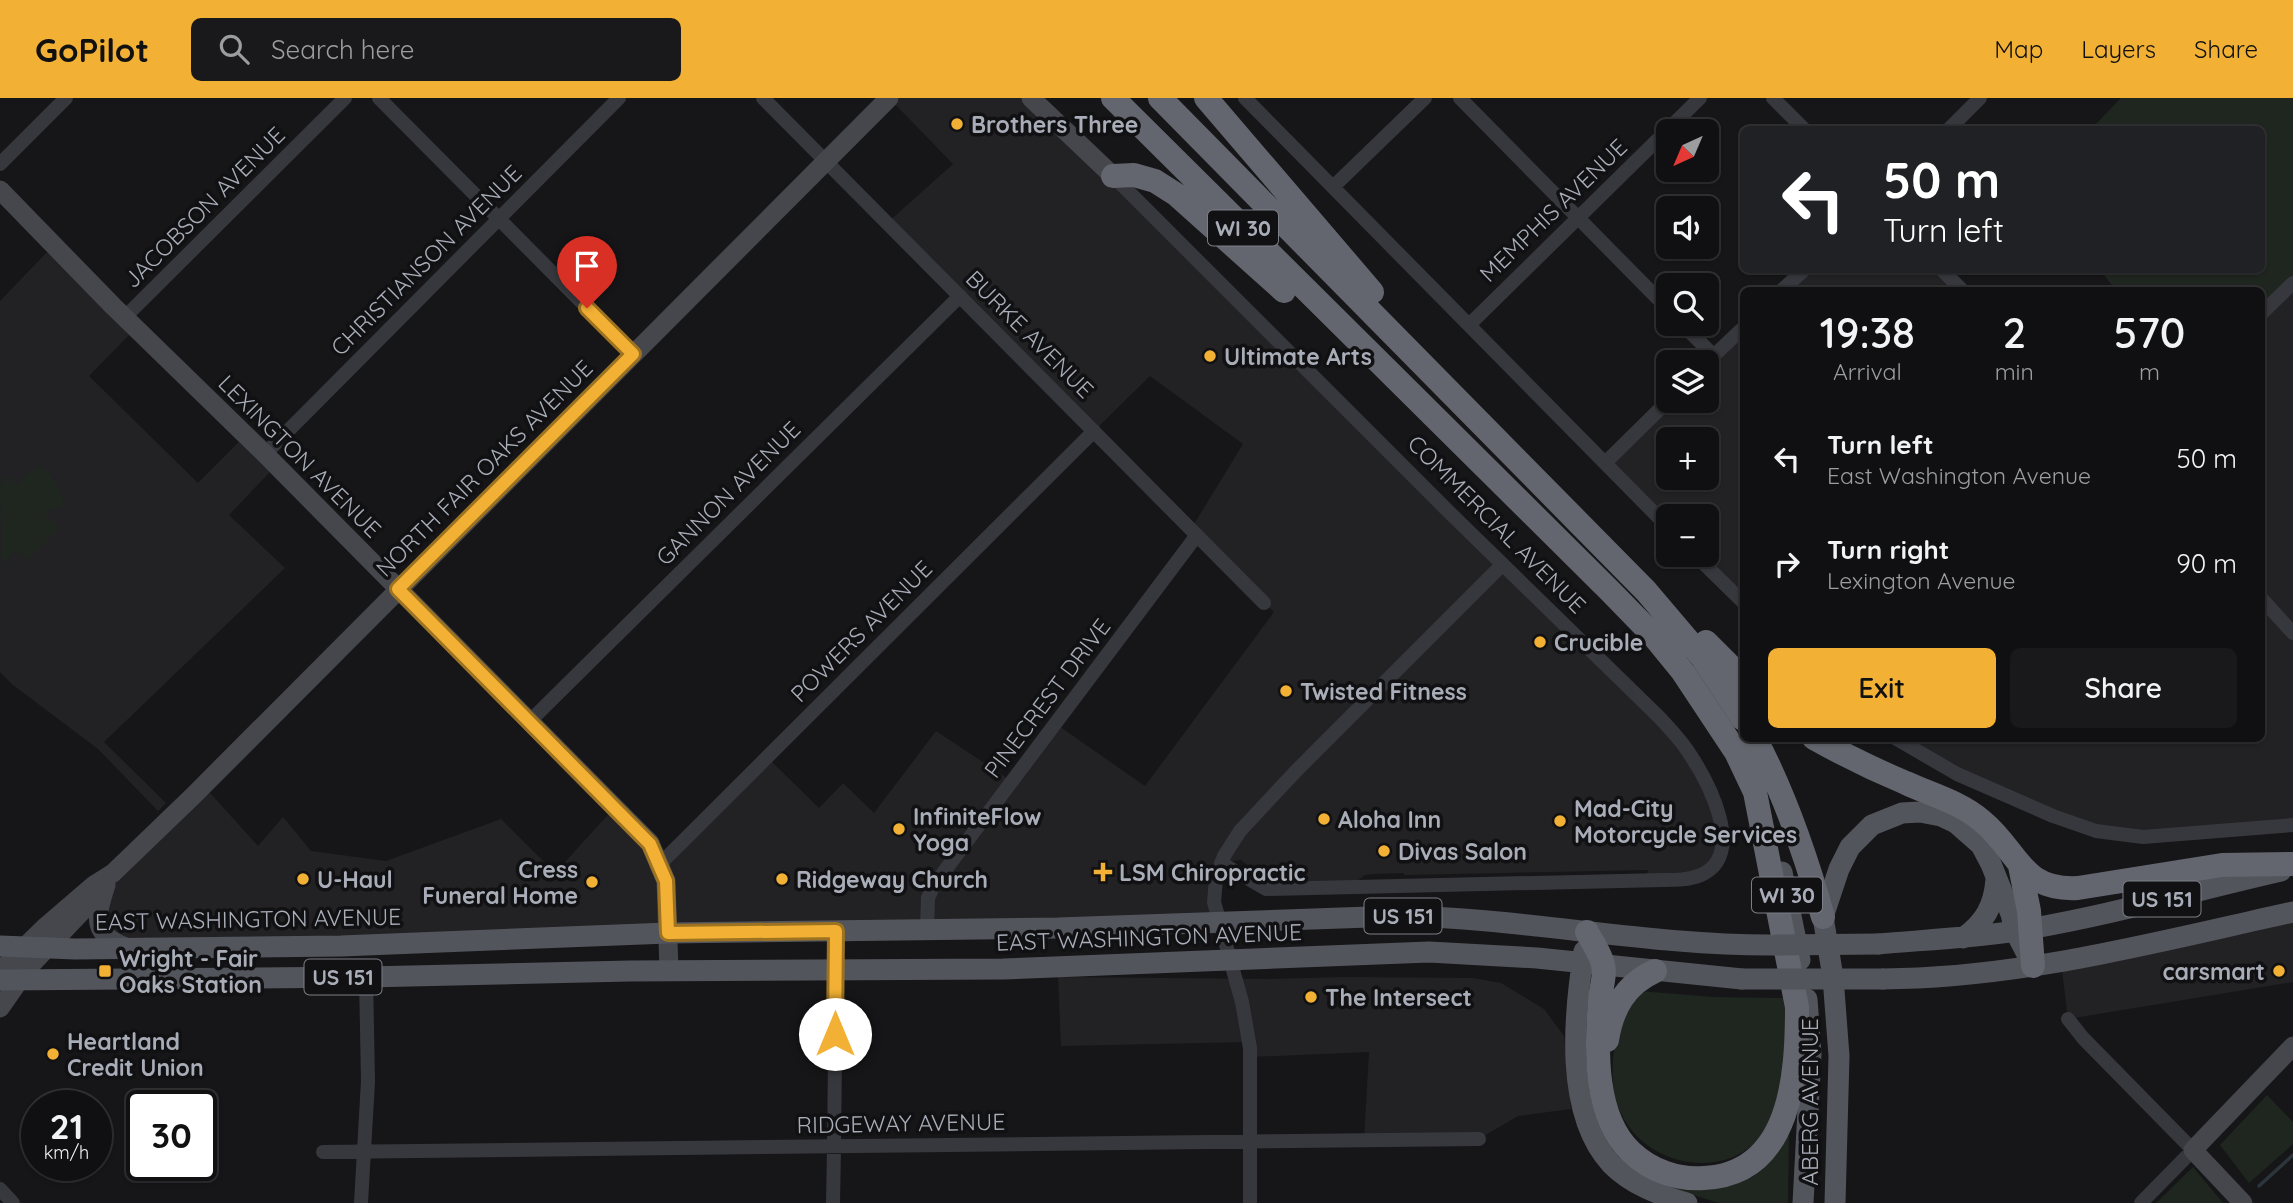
<!DOCTYPE html>
<html lang="en">
<head>
<meta charset="utf-8">
<style>
	body { margin:0; font-family:Quicksand,sans-serif; background:#19191b; color:#f1f3f6; height:100vh; display:flex; flex-direction:column; font-size:26px; white-space:nowrap }
	* { box-sizing:border-box; margin:0 }
	p { font-size:23px; color:#9c9d9f }
	.icon { flex:none; width:38px; height:38px; fill:none; stroke:currentColor; stroke-width:2; stroke-linecap:round; stroke-linejoin:round }
	.map { position:relative; flex:1; overflow:hidden }
	.sheet { position:absolute; left:1740px; top:189px; width:525px; height:455px; display:flex; flex-direction:column; background:#101012; border-radius:10px; box-shadow:0 2px 5px #0004,0 0 0 2px #303032 }
	.sheet>* { flex:none }
	.hud { position:absolute; left:1740px; top:28px; width:525px; height:147px; border-radius:10px; box-shadow:0 2px 5px #0004,0 0 0 2px #303032; background:#202124; color:#fff; overflow:hidden }
	.needle { width:46px; rotate:224deg }
	.buttons { position:absolute; left:1656px; top:21px; display:grid; gap:14px }
	.buttons a { display:grid; place-items:center; width:63px; height:63px; border-radius:10px; background:#101012; box-shadow:0 2px 5px #0004,0 0 0 2px #303032; font-size:35px }
	.speed { position:absolute; left:21px; top:992px; display:flex; gap:14px; font-size:35px; font-weight:700; text-align:center }
	.speed>* { display:grid; place-content:center; width:91px; height:91px; border-radius:50%; background:#101012; box-shadow:0 2px 5px #0004,0 0 0 2px #303032; line-height:1 }
	.speed small { font-size:18px; font-weight:400 }
	.speed .limit { border:4px solid #111; border-radius:10px; background:#fff; color:#111 }
	.pin { position:absolute; display:grid; place-items:center; width:60px; height:60px; color:#fff; margin:-72px -30px; border-radius:50% 50% 50% 0; rotate:-45deg; box-shadow:0 0 7px #0007 }
	.pin .icon { rotate:45deg }
	.me { position:absolute; width:77px; margin:-38px; rotate:0deg; stroke-linejoin:round; filter:drop-shadow(0 0 5px #0008) }
	.turn { display:flex; align-items:center; gap:24px; height:147px; padding:0 28px; font-size:32px }
	.turn .icon { width:91px; height:91px; stroke-width:2.5 }
	.turn b { display:block; font-size:49px; line-height:60px }
	.eta { display:flex; justify-content:space-evenly; align-items:center; height:119px; text-align:center }
	.eta b { font-size:42px; font-weight:600; line-height:49px }
	.button { display:flex; gap:14px; margin-top:auto; padding:14px 28px }
	.button a { flex:1; height:80px; border-radius:10px; background:#f2b134; color:#111; font-size:28px; font-weight:600; line-height:80px; text-align:center }
	.button a+a { background:#19191b; color:#f1f3f6 }
	ul { padding:0; list-style:none }
	li { display:flex; align-items:center; gap:21px; height:105px; padding:0 28px }
	li div { flex:1 }
	li b { display:block; font-size:26px }
	li em { font-style:normal }
	header { display:flex; align-items:center; gap:42px; box-sizing:border-box; height:98px; padding:0 35px; background:#f2b134; color:#111 }
	header strong { font-size:33px }
	nav { display:flex; gap:38px; margin-inline-start:auto; font-size:24px }
	.search { width:490px; height:63px; background:#19191b; display:flex; align-items:center; gap:18px; box-sizing:border-box; padding:0 24px; border-radius:10px; color:#9c9d9f; font-size:26px }
	.map>svg:first-child { display:block }
	.built { fill:#222225; fill-rule:evenodd }
	.green { fill:#1e261f }
	.lines { fill:none; stroke-linecap:round; stroke-linejoin:round }
	.stream { stroke:#2c353c; stroke-width:3.5 }
	.street { stroke:#37383d; stroke-width:14 }
	.secondary { stroke:#45474d; stroke-width:19 }
	.primary { stroke:#53555c; stroke-width:21 }
	.highway { stroke:#63666e; stroke-width:24 }
	.primary-bridge { stroke:#53555c; stroke-width:21 }
	.route-casing { stroke:#9d7322; stroke-width:18 }
	.route { stroke:#f2b134; stroke-width:12 }
	.poi-dot { fill:#f2b134; stroke:#111113; stroke-width:2.5 }
	.labels { text-anchor:middle; dominant-baseline:central; stroke-width:7; stroke-linejoin:round; paint-order:stroke }
	.shield { fill:#111113; stroke:#7b7e86; stroke-width:2 }
	.shield-label { font-size:21px; font-weight:bold; fill:#a8adb8 }
	.poi-label { font-size:23px; font-weight:bold; fill:#a8adb8; stroke:#111113; text-anchor:start }
	.street-label { font-size:23px; fill:#a8adb8; stroke:#111113 }
</style>
</head>
<body>
<header>
<strong>GoPilot</strong>
<div class="search"><svg class="icon" aria-label="search" viewBox="0 0 24 24"><circle cx="10" cy="10" r="6"/><path d="M15 15l6 6"/></svg>Search here</div>
<nav><a>Map</a><a>Layers</a><a>Share</a></nav>
</header>
<div class="map">
<svg width="2293" height="1105" viewBox="0 0 2293 1105">
	<rect width="100%" height="100%" fill="#161618"/>
	<path class="built" d="M889,0H1031L1686,650L1721,725L1711,771L1645,782L1648,772L1404,777V775L1374,776L1365,777L1357,783L1275,784L1262,779L1241,762L1221,764L1219,825L129,850L98,825L106,787L203,687L258,748L283,719L311,753L386,763L501,721L555,775L615,709L660,765L767,659L819,710L843,685L874,715L936,633L1013,684L1056,626L1145,688L1274,514L1191,431L1243,346L1150,278L1094,333L887,125L953,66Z
		M49,152L131,235L89,278L198,385L239,344L270,374L229,417L285,470L104,644L166,705L158,713L98,651L13,587L0,574V203Z
		M1804,172H1942L1962,192H1782Z
		M2293,185V727L2180,737L2096,733L1895,641L2261,640V216Z
		M1743,230V504L1695,457H1706V418H1668V429L1605,365L1668,303H1706V265ZM1668,341H1706V380H1668Z
		M2293,814V884L2068,921L2061,864Z
		M1058,879L1271,881L1343,879L1473,880L1501,885L1544,911L1564,938L1571,1011L1518,1018L1479,1041L1364,1042L1369,954L1250,959L1249,944L1061,948Z"/>
	<path class="green" d="M2121,0H2293V185L2261,216V192H2121L2111,186L2100,172H2261V32H2090Z
		M42,368C54,380 64,392 63,409L43,414L59,430L27,462L16,452L2,467L0,387L9,378L17,387L27,376Z
		M1639,893L1714,899L1787,900C1786,923 1785,946 1784,969C1784,978 1785,987 1783,996C1781,1004 1775,1012 1771,1019C1767,1027 1763,1036 1758,1042C1717,1084 1642,1065 1620,1013C1609,989 1612,956 1618,930C1622,917 1632,904 1639,893Z
		M2267,997L2293,1024V1046L2249,1085L2220,1047Z
		M1590,1004L1686,1090L1789,1033L1788,1105H1719L1661,1087L1624,1065L1604,1043Z
		M2193,1069L2223,1105H2156Z"/>
	<g class="lines">
		<path class="stream" d="M2259,1088L2293,1057"/>
		<path class="street" d="M379,0L633,256
			M763,0L1264,505
			M1245,0L1668,429
			M1460,0L1668,211
			M1773,0L1805,32
			M1948,32L1980,0
			M0,66L66,0
			M1113,78L1448,413L1659,619C1669,630 1679,640 1687,652C1707,681 1748,756 1701,777C1689,782 1676,782 1663,782L1266,791L1221,765
			M1333,89L1425,0
			M1942,172L1962,192
			M1782,192L1804,172
			M2261,216L2293,185
			M124,220L345,0
			M1682,226L1714,258
			M1469,227L1700,0
			M1706,265L1743,230
			M265,356L619,0
			M1605,365L1668,303
			M1695,457L1743,504
			M2261,500L2293,535
			M529,624L960,198
			M1895,640L1957,676L2053,718L2096,733L2143,739L2293,727
			M660,766L1094,333
			M927,832L928,800L934,787L1197,437
			M2068,921L2083,940L2193,1052L2141,1105
			M323,1054L1479,1041
			M0,1091L13,1105
			M361,1105L368,983L366,879
			M833,1105C835,1015 835,924 836,833
			M1250,1105V950L1242,904L1214,804L1216,781L1224,758L1240,733L1296,673L1502,467"/>
		<path class="secondary" d="M1031,0L1113,78
			M0,92L113,208L265,356L650,745L666,783L669,873
			M106,787C95,821 91,837 129,850
			M0,873L44,830L94,787L113,775L194,697L889,0
			M0,910L28,870L90,805
			M2243,1105L2193,1052L2293,948"/>
		<path class="primary" d="M1782,774L1800,862
			M1963,840C1985,824 1994,808 1996,781
			M1878,846C1924,842 1970,840 2016,833C2105,819 2193,793 2281,773
			M0,848L75,851L341,848L668,835L1058,830L1398,818C1525,820 1649,848 1776,847
			M1584,853C1574,916 1564,1015 1611,1066C1632,1087 1659,1097 1687,1105
			M1883,881C2023,880 2157,844 2293,814
			M0,882L366,879L630,873L1003,871L1429,854L1537,860L1742,881
			M1803,1105L1811,956L1807,901
			M1835,1105L1839,958L1833,879L1823,819L1839,771L1850,749L1872,727L1902,715L1920,714L1941,718L1956,725L1981,747L1991,766L2011,816L2015,833L2032,866"/>
		<path class="highway" d="M1113,0L1610,493L1652,536L1683,574L1736,654L1755,694L1797,909C1797,976 1792,1076 1704,1080C1678,1082 1651,1073 1631,1054C1594,1019 1596,951 1600,903C1600,893 1606,877 1603,867C1601,856 1592,844 1587,834
			M1160,0L1646,493L1702,559L1743,621
			M1206,0L1372,194
			M1113,78L1134,77L1155,83L1177,97L1284,193
			M1706,544L1743,581
			M1755,640C1785,697 1806,758 1823,819
			M1814,640C1844,657 1875,672 1906,685C1932,697 1960,704 1982,723C2019,753 2020,793 2078,790L2222,767L2293,766
			M2020,768L2029,813L2033,868
			M1607,942C1612,910 1626,886 1655,873"/>
		<path class="primary-bridge" d="M1776,847L1878,846
			M1742,881H1883"/>
	</g>
	<g class="lines">
		<defs>
			<path id="route" d="M587,210L633,256L398,491L650,746L666,783L668,835L836,833L835,936"/>
		</defs>
		<use href="#route" class="route-casing"/>
		<use href="#route" class="route"/>
	</g>
	<g class="poi-dot">
		<circle cx="957" cy="26" r="7"/>
		<circle cx="1210" cy="258" r="7"/>
		<circle cx="1540" cy="544" r="7"/>
		<circle cx="1286" cy="593" r="7"/>
		<circle cx="1324" cy="721" r="7"/>
		<circle cx="1560" cy="723" r="7"/>
		<circle cx="899" cy="731" r="7"/>
		<circle cx="1384" cy="753" r="7"/>
		<path d="M1099.5 763.5h7v7h7v7h-7v7h-7v-7h-7v-7h7z"/>
		<circle cx="303" cy="781" r="7"/>
		<circle cx="782" cy="781" r="7"/>
		<circle cx="592" cy="784" r="7"/>
		<rect x="98" y="866" width="14" height="14" rx="3.5"/>
		<circle cx="2279" cy="873" r="7"/>
		<circle cx="1311" cy="899" r="7"/>
		<circle cx="53" cy="956" r="7"/>
	</g>
	<g class="labels">
		<g class="shield">
			<rect x="1208" y="112.5" width="70" height="35" rx="5"/>
			<rect x="1752" y="779.5" width="70" height="35" rx="5"/>
			<rect x="2123.5" y="783.5" width="77" height="35" rx="5"/>
			<rect x="1364.5" y="800.5" width="77" height="35" rx="5"/>
			<rect x="304.5" y="861.5" width="77" height="35" rx="5"/>
		</g>
		<g class="shield-label">
			<text x="1243" y="130">WI 30</text>
			<text x="1787" y="797">WI 30</text>
			<text x="2162" y="801">US 151</text>
			<text x="1403" y="818">US 151</text>
			<text x="343" y="879">US 151</text>
		</g>
		<g class="poi-label">
			<text x="971" y="26">Brothers Three</text>
			<text x="1224" y="258">Ultimate Arts</text>
			<text x="1554" y="544">Crucible</text>
			<text x="1300" y="593">Twisted Fitness</text>
			<text x="1574" y="710">Mad-City<tspan x="1574" dy="26">Motorcycle Services</tspan></text>
			<text x="913" y="718">InfiniteFlow<tspan x="913" dy="26">Yoga</tspan></text>
			<text x="1338" y="721">Aloha Inn</text>
			<text x="1398" y="753">Divas Salon</text>
			<text x="578" y="771" text-anchor="end">Cress<tspan x="578" dy="26">Funeral Home</tspan></text>
			<text x="1119" y="774">LSM Chiropractic</text>
			<text x="317" y="781">U-Haul</text>
			<text x="796" y="781">Ridgeway Church</text>
			<text x="119" y="860">Wright - Fair<tspan x="119" dy="26">Oaks Station</tspan></text>
			<text x="2265" y="873" text-anchor="end">carsmart</text>
			<text x="1325" y="899">The Intersect</text>
			<text x="67" y="943">Heartland<tspan x="67" dy="26">Credit Union</tspan></text>
		</g>
		<g class="street-label">
			<text transform="translate(204 109) rotate(-45)">JACOBSON AVENUE</text>
			<text transform="translate(1553 112) rotate(-44)">MEMPHIS AVENUE</text>
			<text transform="translate(426 162) rotate(-45)">CHRISTIANSON AVENUE</text>
			<text transform="translate(1030 236) rotate(45)">BURKE AVENUE</text>
			<text transform="translate(300 358) rotate(45)">LEXINGTON AVENUE</text>
			<text transform="translate(484 370) rotate(-45)">NORTH FAIR OAKS AVENUE</text>
			<text transform="translate(728 395) rotate(-45)">GANNON AVENUE</text>
			<text transform="translate(1497 426) rotate(45)">COMMERCIAL AVENUE</text>
			<text transform="translate(861 533) rotate(-45)">POWERS AVENUE</text>
			<text transform="translate(1047 600) rotate(-53)">PINECREST DRIVE</text>
			<text transform="translate(248 821) rotate(-1)">EAST WASHINGTON AVENUE</text>
			<text transform="translate(1149 839) rotate(-2)">EAST WASHINGTON AVENUE</text>
			<text transform="translate(1809 1004) rotate(-90)">ABERG AVENUE</text>
			<text transform="translate(901 1025) rotate(-1)">RIDGEWAY AVENUE</text>
		</g>
	</g>
</svg>
<div class="buttons">
<a><svg class="needle" viewBox="-14 -14 28 28"><path d="M0-13l5 13h-10z" fill="#e53935"/><path d="M0 13l5-13h-10z" fill="#9c9d9f"/></svg></a>
<a><svg class="icon" aria-label="sound" viewBox="0 0 24 24"><path d="M4 9h4l5-4v14l-5-4H4zM17 9q2 3 0 6"/></svg></a>
<a><svg class="icon" aria-label="search" viewBox="0 0 24 24"><circle cx="10" cy="10" r="6"/><path d="M15 15l6 6"/></svg></a>
<a><svg class="icon" aria-label="layers" viewBox="0 0 24 24"><path d="M12 4l9 5-9 5-9-5zM3 14l9 5 9-5"/></svg></a>
<a>+</a>
<a>−</a>
</div>
<div class="speed"><div>21<small>km/h</small></div><div class="limit">30</div></div>
<div class="pin" style="left:587px;top:210px;background:#d93025"><svg class="icon" aria-label="arrive" viewBox="0 0 24 24"><path d="M6 21V4h12l-3 4 3 4H6"/></svg></div>
<svg class="me" style="left:835px;top:936px" viewBox="-20 -20 40 40"><circle r="19" fill="#fff"/><path d="M0-13L10 11 0 6-10 11z" fill="#f2b134"/></svg>
<div class="hud">
<div class="turn"><svg class="icon" aria-label="left" viewBox="0 0 24 24"><path d="M17 20v-9H6M10 6l-5 5 5 5"/></svg><div><b>50 m</b>Turn left</div></div>
</div>
<section class="sheet">
<div class="eta">
<div><b>19:38</b><p>Arrival</p></div>
<div><b>2</b><p>min</p></div>
<div><b>570</b><p>m</p></div>
</div>
<ul>
<li><svg class="icon" aria-label="left" viewBox="0 0 24 24"><path d="M17 20v-9H6M10 6l-5 5 5 5"/></svg><div><b>Turn left</b><p>East Washington Avenue</p></div><em>50 m</em></li>
<li><svg class="icon" aria-label="right" viewBox="0 0 24 24"><path d="M7 20v-9h11M14 6l5 5-5 5"/></svg><div><b>Turn right</b><p>Lexington Avenue</p></div><em>90 m</em></li>
</ul>
<div class="button"><a>Exit</a><a>Share</a></div>
</section>
</div>
</body>
</html>
